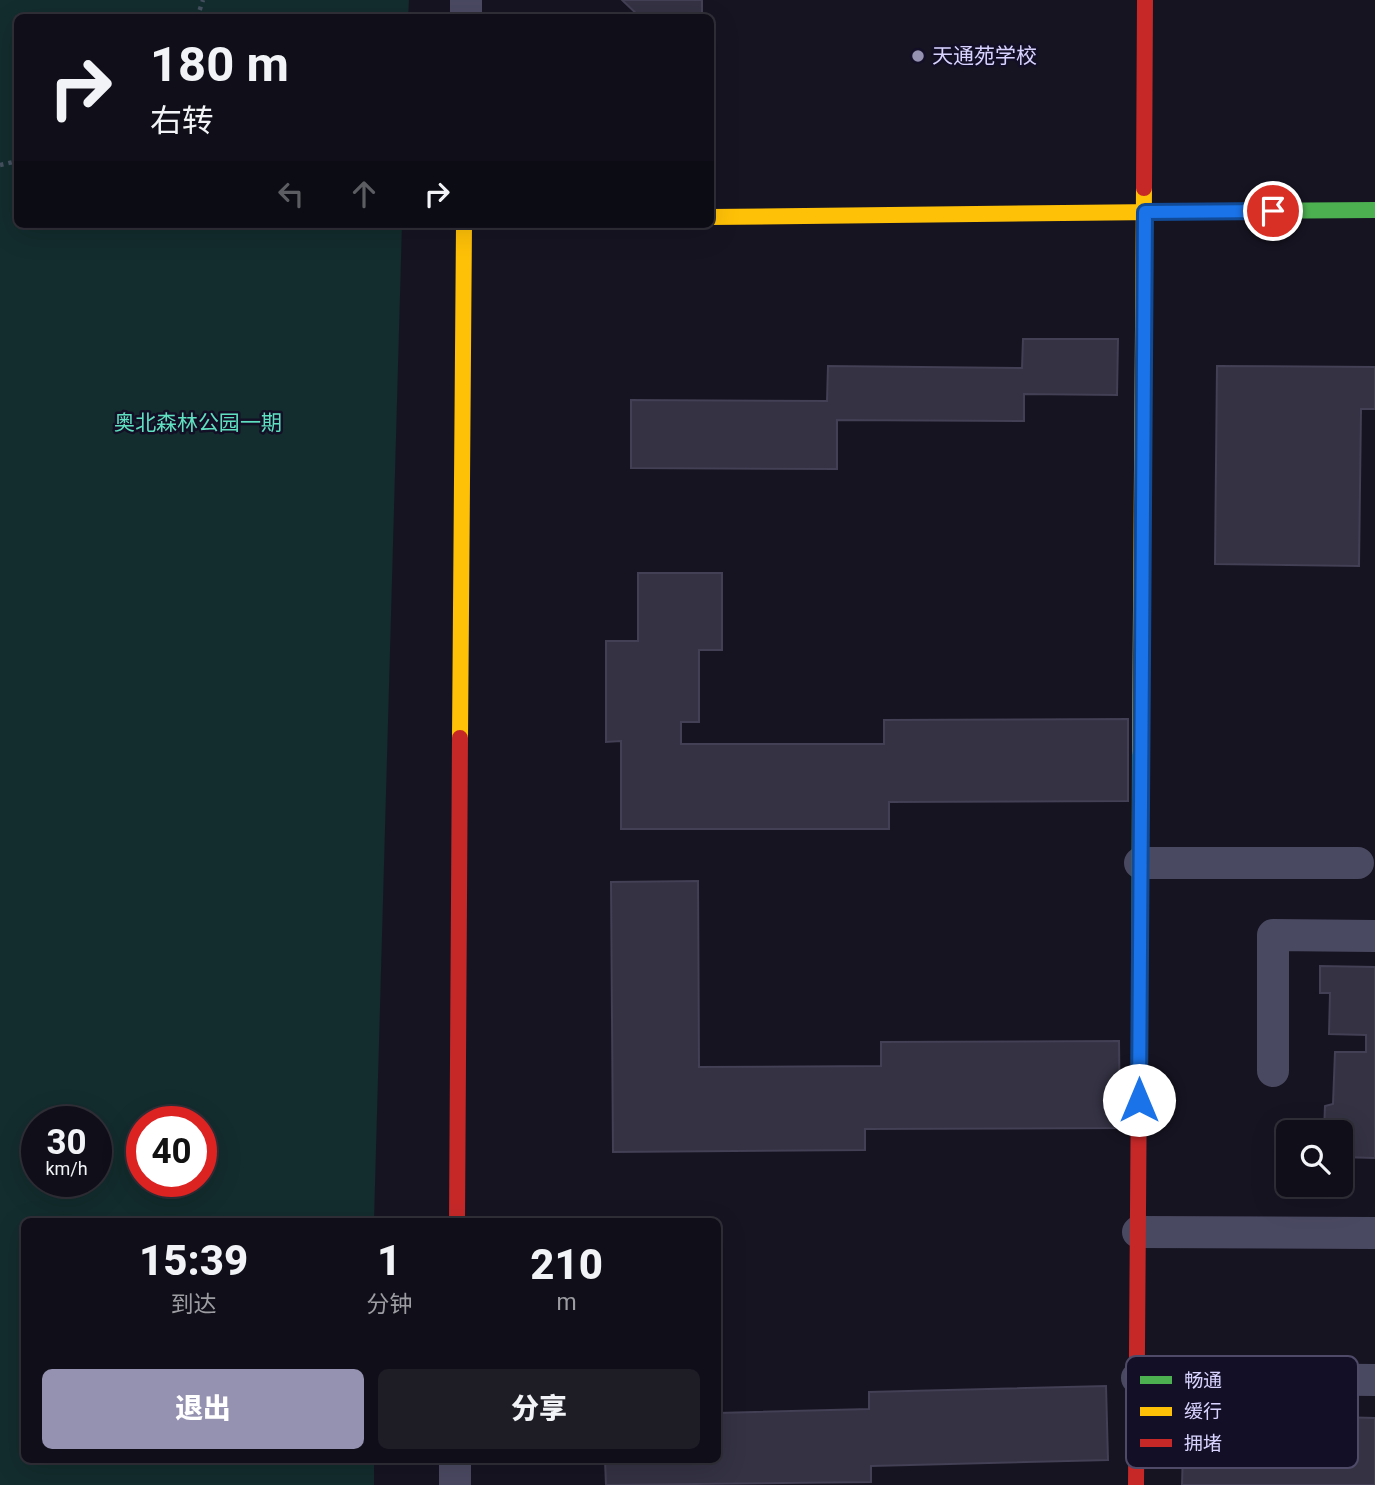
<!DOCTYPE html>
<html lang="zh">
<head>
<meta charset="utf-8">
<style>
	body { margin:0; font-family:Roboto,"Noto Sans SC",sans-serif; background:#1e1d26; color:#f1f3f6; height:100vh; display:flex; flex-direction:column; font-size:26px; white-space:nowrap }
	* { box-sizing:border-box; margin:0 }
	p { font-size:23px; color:#9c9ca2 }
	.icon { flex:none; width:38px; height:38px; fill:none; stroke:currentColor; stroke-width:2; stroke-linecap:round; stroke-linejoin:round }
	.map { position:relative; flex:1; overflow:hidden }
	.drawer { position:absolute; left:21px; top:1218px; width:700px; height:245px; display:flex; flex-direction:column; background:#100f19; border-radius:10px; box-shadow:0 7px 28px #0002,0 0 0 2px #302f38 }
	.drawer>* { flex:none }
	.banner { position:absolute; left:14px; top:14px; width:700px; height:214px; border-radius:10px; box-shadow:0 7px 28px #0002,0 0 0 2px #302f38; background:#100f19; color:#f1f3f6; overflow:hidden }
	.buttons { position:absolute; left:1276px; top:1120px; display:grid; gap:14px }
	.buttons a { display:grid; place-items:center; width:77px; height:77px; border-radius:10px; background:#100f19; box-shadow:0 7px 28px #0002,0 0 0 2px #302f38; font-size:35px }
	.speed { position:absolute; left:21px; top:1106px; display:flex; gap:14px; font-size:35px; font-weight:700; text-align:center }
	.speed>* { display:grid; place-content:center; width:91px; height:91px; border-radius:50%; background:#100f19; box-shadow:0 7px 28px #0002,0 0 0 2px #302f38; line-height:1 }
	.speed small { font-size:18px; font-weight:400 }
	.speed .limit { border:10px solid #d22; background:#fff; color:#111 }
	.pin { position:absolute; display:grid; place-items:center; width:60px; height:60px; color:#fff; margin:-30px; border:4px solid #fff; border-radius:50%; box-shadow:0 2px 7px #0007 }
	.me { position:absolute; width:77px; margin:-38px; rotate:0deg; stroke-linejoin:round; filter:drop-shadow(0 0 5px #0008) }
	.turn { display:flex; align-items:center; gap:24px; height:147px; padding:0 21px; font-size:32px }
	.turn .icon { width:91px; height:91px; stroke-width:2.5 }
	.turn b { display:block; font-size:49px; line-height:60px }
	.lanes { display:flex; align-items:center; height:66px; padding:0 21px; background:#0003; justify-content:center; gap:35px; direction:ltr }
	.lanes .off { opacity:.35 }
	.eta { display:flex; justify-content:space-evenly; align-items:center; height:119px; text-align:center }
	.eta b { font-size:42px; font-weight:800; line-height:49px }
	.cta { display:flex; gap:14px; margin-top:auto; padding:14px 21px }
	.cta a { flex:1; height:80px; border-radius:10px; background:#9591b1; color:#fff; font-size:28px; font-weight:800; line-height:80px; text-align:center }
	.cta a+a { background:#1e1d26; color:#f1f3f6 }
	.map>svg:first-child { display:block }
	.green { fill:#132c2d; fill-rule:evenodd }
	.building { fill:#343243; stroke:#433f54; stroke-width:2 }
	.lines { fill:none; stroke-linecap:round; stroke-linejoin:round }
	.path { stroke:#44505f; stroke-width:4.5; stroke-dasharray:3.5 5; stroke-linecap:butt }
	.street { stroke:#4a4962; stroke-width:32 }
	.fast { stroke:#4caf50; stroke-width:16 }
	.slow { stroke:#ffc107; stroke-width:16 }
	.jam { stroke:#c62828; stroke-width:16 }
	.route-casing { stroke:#114b97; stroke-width:18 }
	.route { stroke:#1a73e8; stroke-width:12 }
	.poi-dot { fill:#9591b1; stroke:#130f26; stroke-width:2.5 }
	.labels { text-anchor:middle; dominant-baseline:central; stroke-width:5; stroke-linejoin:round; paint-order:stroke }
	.poi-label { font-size:21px; fill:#d9d4ff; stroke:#130f26; text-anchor:start }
	.park-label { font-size:21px; fill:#5fe0c0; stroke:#130f26 }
	.key { fill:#130f26; stroke:#4e4a67; stroke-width:2 }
	.key-label { font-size:19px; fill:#d9d4ff }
</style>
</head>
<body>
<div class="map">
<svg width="1375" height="1485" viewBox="0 0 1375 1485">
	<rect width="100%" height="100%" fill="#161421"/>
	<path class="green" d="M0,0H409L408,18H18V224H402L374,1221L24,1222V1460H374V1485H0ZM37,1122H96V1181H37ZM142,1122H201V1181H142Z"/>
	<path class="building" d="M622,0H702V18H641Z
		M1023,339H1118L1117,395L1024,394V421L837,420V469L631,468V400L827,401L828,366L1022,368Z
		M1217,366L1375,367V409H1361L1359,566L1215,564Z
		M638,573H722V650H699V722H681V744H884V720L1128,719V801L889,802V829H621V741L606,742V641H638Z
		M698,881L699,1067L881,1066V1042L1119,1041L1120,1128L865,1129V1150L613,1152L611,882Z
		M1320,966L1375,967V1158L1340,1157V1132H1324L1325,1106L1333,1104L1335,1052H1366V1035L1329,1034L1330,993H1320Z
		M1106,1386L1108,1460L871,1466V1482L606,1485L605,1460H718V1413L869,1409V1392Z
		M1184,1413L1375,1418V1485H1182Z"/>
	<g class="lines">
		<path class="path" d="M197,18L203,0
			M0,165L18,161"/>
		<path class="street" d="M466,18V0
			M1140,863H1358
			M1273,1071V935L1375,936
			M1138,1232L1375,1233
			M1137,1378L1375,1380
			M455,1485V1460"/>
		<path class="fast" d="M1251,211L1375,210
			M1139,1072L1140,751"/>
		<path class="slow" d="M710,217L1251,211
			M460,738L464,224
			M1140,751L1144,188"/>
		<path class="jam" d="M1144,188L1145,0
			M457,1222L460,738
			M1136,1485L1139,1072"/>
	</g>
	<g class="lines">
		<defs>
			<path id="route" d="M1139,1100L1145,212L1273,211"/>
		</defs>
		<use href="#route" class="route-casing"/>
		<use href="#route" class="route"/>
	</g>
	<circle class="poi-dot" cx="918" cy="56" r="7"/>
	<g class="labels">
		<g class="poi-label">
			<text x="932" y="56">天通苑学校</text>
		</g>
		<g class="park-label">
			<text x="198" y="423">奥北森林公园一期</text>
		</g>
	</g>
	<rect x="1126" y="1356" width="232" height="112" rx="10" class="key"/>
	<rect x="1140" y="1376" width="32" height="8" fill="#4caf50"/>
	<rect x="1140" y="1407" width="32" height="9" fill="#ffc107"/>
	<rect x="1140" y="1439" width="32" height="8" fill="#c62828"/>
	<g class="key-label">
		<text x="1184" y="1387">畅通</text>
		<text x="1184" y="1418">缓行</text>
		<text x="1184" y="1450">拥堵</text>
	</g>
</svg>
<div class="buttons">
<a><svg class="icon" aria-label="search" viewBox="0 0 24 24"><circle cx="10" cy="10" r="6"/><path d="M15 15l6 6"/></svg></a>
</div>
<div class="speed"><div>30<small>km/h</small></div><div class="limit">40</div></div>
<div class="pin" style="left:1273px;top:211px;background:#d93025"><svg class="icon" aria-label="arrive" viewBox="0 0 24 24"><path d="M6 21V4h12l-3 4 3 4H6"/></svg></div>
<svg class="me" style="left:1139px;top:1100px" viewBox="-20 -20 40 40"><circle r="19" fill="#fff"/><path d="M0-13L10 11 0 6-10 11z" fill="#1a73e8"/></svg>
<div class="banner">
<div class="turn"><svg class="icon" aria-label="right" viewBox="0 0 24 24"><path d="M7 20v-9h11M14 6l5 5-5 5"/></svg><div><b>180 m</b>右转</div></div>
<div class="lanes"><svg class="icon off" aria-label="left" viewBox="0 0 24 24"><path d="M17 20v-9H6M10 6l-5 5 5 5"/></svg><svg class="icon off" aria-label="ahead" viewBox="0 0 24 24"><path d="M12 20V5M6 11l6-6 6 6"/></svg><svg class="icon" aria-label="right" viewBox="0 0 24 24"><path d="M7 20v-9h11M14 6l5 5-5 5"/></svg></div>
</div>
<section class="drawer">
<div class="eta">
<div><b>15:39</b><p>到达</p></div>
<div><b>1</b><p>分钟</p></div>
<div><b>210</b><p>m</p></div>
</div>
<div class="cta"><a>退出</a><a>分享</a></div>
</section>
</div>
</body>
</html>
